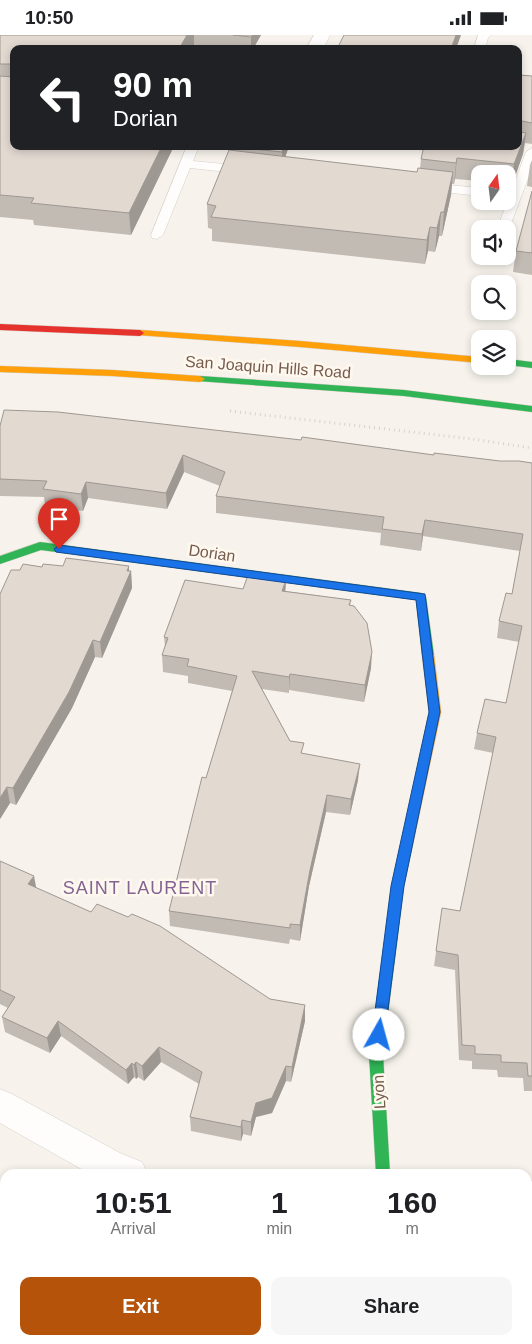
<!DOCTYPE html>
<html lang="en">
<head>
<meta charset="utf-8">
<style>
	body { margin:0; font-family:Helvetica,sans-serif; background:#f6f6f6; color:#202124; height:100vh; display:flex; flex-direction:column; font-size:19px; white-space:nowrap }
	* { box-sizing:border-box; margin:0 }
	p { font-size:16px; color:#757577 }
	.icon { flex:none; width:28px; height:28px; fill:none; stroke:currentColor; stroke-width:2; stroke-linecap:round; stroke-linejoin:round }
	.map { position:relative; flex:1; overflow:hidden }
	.drawer { position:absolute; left:0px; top:1134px; width:532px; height:176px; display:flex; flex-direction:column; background:#fff; border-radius:15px 15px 0 0; box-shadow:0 2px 8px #0003 }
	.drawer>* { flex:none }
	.top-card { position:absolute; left:10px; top:10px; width:512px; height:105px; border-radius:10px; box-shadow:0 2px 8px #0003; background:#202124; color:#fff; overflow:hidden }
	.needle { width:32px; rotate:14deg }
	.fabs { position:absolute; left:471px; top:130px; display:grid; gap:10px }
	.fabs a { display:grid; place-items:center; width:45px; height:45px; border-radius:10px; background:#fff; box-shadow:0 2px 8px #0003; font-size:25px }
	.pin { position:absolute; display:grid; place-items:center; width:42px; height:42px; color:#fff; margin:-51px -21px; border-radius:50% 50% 50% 0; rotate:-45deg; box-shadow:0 0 5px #0007 }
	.pin .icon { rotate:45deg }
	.me { position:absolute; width:55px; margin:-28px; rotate:7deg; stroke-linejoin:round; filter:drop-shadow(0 0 4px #0008) }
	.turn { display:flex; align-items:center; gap:18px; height:105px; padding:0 20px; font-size:22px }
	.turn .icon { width:65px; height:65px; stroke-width:2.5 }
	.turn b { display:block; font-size:35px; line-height:42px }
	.eta { display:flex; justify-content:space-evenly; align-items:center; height:85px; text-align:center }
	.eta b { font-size:30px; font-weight:800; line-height:35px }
	.primary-button { display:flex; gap:10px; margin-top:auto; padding:10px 20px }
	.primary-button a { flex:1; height:58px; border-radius:10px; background:#b45309; color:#fff; font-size:20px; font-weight:800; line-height:58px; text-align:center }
	.primary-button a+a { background:#f6f6f6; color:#202124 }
	.status { display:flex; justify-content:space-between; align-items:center; height:35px; padding:0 25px; background:#fff; direction:ltr }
	.status svg { height:14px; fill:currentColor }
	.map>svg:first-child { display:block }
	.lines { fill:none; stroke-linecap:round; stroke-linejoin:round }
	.lane-casing { stroke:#d5cfc7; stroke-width:1 }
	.street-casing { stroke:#d5cfc7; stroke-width:1 }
	.fast-casing { stroke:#d7d0c8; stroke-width:1 }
	.slow-casing { stroke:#d7d0c8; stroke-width:1 }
	.jam-casing { stroke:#d7d0c8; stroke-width:1 }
	.path { stroke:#d8d1cc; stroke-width:3; stroke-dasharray:1 4; stroke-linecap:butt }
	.lane { fill:#fefdfc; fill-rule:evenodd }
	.street { fill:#fefdfc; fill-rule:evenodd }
	.fast { fill:#30b455; fill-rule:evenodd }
	.slow { fill:#ff9f0a; fill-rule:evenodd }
	.jam { fill:#e5322d; fill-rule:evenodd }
	.wall { fill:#c2bbb4 }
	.shaded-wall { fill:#9e9892 }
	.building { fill:#e2d9d1; stroke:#9e9892 }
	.route { fill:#1a73e8; stroke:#114b97 }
	.labels { text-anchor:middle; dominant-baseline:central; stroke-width:5; stroke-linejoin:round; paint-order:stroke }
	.street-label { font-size:16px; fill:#765c4c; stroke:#fff8ef }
	.neighbourhood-label { font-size:18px; letter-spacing:1px; fill:#836492; stroke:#fff8ef }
</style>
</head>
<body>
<div class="status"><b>10:50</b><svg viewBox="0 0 49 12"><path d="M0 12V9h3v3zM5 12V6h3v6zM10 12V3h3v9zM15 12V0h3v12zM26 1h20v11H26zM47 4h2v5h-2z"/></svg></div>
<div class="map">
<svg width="532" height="1309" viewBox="0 0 532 1309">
	<rect width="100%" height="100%" fill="#f7f3ec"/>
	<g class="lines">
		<defs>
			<path id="lane" d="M478,0H491L488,3L485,14H474Z
				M187,111H199L193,126L246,131L252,135L246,139L190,133L163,200L157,204L152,203L151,200Z
				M532,113V133L509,194L508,197V194H497L526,117Z
				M428,148L480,153V161L424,155L422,152L424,149Z"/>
			<path id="street" d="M314,0H330L323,14H306Z
				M0,1054L12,1059L120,1118L142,1127L148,1139H90L0,1088Z
				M532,1146V1180L528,1181V1147Z
				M532,1224V1262H528V1225Z
				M397,1305H435L436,1309H398Z"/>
			<path id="fast" d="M508,324L532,327V333L508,330Z
				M200,341L404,355L532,371V377L404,361L197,346L195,344Z
				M40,507L421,558L426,562L434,620L428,624L422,620L416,565L41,515L0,529V521Z
				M407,804L411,805L413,809L404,851L383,1019L390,1139H376L369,1019L392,851L401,809L403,805Z"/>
			<path id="slow" d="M140,295L300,306L480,322V328L300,312L137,300L136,298Z
				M0,331L112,335L200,341L205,344L200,347L112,341L0,337Z
				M428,616L434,620L441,677L413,809L411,813L407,814L403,813L401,809L429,677L422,620Z"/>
			<path id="jam" d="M0,289L140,295L144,298L140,301L0,295Z"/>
		</defs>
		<use href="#lane" class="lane-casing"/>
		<use href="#street" class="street-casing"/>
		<use href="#fast" class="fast-casing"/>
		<use href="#slow" class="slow-casing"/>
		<use href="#jam" class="jam-casing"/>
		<path class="path" d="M230,376L472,404L532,413"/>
		<use href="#lane" class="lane"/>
		<use href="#street" class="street"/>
		<use href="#fast" class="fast"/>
		<use href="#slow" class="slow"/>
		<use href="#jam" class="jam"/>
	</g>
	<path class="wall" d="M0,0H261L253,14H222L194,10L14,14L174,111L131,200L34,190L33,185L0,182Z
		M519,40L532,41V109L525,108L523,119L512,150L508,149V139H480V146L455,144L454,149H452L451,160L442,201H439L435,217L428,216L425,229L212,206V194L208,193L207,169L234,116V112L289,111L285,122L417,137L420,133L421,124L519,111Z
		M532,125V152L527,151L530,130Z
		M532,156V240L513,237L516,216Z
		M0,391L301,405L434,420L500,426L532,428V1056H524L523,1043L498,1042L497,1035L472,1034V1026L459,1025L455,935L434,931L440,889L460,876L493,718L474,714L477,698L506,668L519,607L497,603L499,586L512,559L520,516L423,501L421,516L380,510L381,498L216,478V461L220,451L184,437L167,474L88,463L83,476L45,471L44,462L0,461Z
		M63,531L131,536L132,553L102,623L95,622L72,673L16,770L10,768L0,784L20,535L42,532Z
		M286,545L285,556L351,565L350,570L371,633L364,667L289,655V658L262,654L290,706L303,719L358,745L350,780L326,777L309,851L300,906L290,904L289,909L170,891L169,876L206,743L232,656L188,648V641L163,637L162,620L165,612L164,602L243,554Z
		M0,826L36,853L270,964L305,986L291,1047L286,1046L272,1078L256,1082L251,1101L243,1099L241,1106L191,1096L190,1082L199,1049L161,1027L144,1046L138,1042L136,1044L134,1042L128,1049L61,1001L50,1018L5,997L2,982L8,973L0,969Z"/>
	<path class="shaded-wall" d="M187,0H194V10L192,14H179Z
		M253,0H261L253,14H251V2Z
		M456,0H461L456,14H451Z
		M522,86L519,107V108L520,88Z
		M526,98L523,119L512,150L514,129Z
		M162,111H174L131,200L129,178Z
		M284,111H289L282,132V117Z
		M457,123L455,144L454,149L456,128Z
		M453,137L451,160L442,201L444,177Z
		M441,177L439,201L435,217L437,193Z
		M430,192L428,216L425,229L427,205Z
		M183,420L184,437L167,474L166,458Z
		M86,447L88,463L83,476L81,459Z
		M425,485L423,501L421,516L422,499Z
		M129,531V540L131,536L132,553L102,623L100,607Z
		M286,545L285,562L282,556Z
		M93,605L95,622L72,673L16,770L13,753Z
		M372,617L371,633L364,667L365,650Z
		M290,639L289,655V658V642Z
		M360,729L358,745L350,780L351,764Z
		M7,752L10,768L0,784V763Z
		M327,760L326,777L309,851L300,906V890L310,835Z
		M34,841L37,857L28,849Z
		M305,970V986L291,1047L292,1032Z
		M58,986L61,1001L50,1018L47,1003Z
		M159,1012L161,1027L144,1046L142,1031Z
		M136,1027L138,1042L136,1044L134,1030Z
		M132,1028L134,1042L128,1049L126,1035Z
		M286,1031V1046L272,1078L256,1082L251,1101V1087L256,1068Z
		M242,1085L243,1099L241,1106V1092Z
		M250,1305H253V1309H248Z"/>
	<path class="building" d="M0,0H187L179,14H14V111H162L129,178L31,168L34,163L0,160V41L13,42V29H0Z
		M233,0H253L251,2Z
		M344,0H456L451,14H337Z
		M519,40L532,41V88L522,86L519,88Z
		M519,97L526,98L514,129L457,123L456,128L421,124L424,111H519Z
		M234,111H284L282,117L234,112Z
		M229,115L417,137L418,133L453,137L444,177H441L437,193L430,192L427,205L211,182L216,171L207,169Z
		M532,156V218L516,216Z
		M4,375L58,377L301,405L302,402L434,420V418L500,426H519L532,428V1041H528L527,1028L501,1027V1020L475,1019V1011L462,1010L458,920L436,916L442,873L460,876L496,702L477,698L485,664L506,668L522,591L499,586L506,558L512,559L523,499L425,485L422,499L382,494L384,482L216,461L225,437L183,420L166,458L86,447L81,459L43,454L47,446L0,444V391Z
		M66,523L129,531L127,536H131L100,607L93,605L69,657L13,753L7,752L0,763V559L11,535H20L23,529L42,532L43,529L63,531Z
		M248,540L286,545L282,556L351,565L349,570L354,571L367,588L372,617L365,650L290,639L289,642L252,636L290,706L304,708L301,718L360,729L351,764L327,760L310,835L300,890L290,889V893L169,876L202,742L206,743L237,641L187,631L189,624L162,620L168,603L164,602L185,545L243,554Z
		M0,826L34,841L28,849L91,877L97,869L128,882L132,879L160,891L270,964L305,970L292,1032L286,1031L272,1063L256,1068L251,1087L242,1085L241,1092L190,1082L202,1037L159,1012L142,1031L136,1027L134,1030L132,1028L126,1035L58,986L47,1003L2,982L15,962L0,955Z
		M0,1167L5,1171V1305H250L248,1309H0Z"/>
	<path class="route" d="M59,510L425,559L440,677L404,851L384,1005L379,1007L374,1005L372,1000L391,851L429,677L416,565L56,517L54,514Z"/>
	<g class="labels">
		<g class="street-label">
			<text transform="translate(268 332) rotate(4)">San Joaquin Hills Road</text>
			<text transform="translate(212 518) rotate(8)">Dorian</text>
			<text transform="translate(379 1057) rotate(-93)">Lyon</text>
		</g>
		<g class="neighbourhood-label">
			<text x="140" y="853">SAINT LAURENT</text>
		</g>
	</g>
</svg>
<div class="fabs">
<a><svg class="needle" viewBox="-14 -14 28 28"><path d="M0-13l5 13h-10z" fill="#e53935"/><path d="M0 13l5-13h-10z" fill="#757577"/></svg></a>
<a><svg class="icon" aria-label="sound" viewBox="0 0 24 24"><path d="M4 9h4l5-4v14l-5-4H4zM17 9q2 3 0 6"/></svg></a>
<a><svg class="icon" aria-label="search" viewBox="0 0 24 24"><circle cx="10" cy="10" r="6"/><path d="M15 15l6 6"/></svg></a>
<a><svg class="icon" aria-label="layers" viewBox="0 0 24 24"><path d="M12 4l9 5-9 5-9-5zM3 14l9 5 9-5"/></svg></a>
</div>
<div class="pin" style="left:59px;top:514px;background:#d93025"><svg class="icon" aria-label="arrive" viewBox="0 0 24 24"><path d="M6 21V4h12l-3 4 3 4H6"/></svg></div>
<svg class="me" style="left:379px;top:1000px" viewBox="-20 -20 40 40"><circle r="19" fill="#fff"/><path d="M0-13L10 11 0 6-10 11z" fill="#1a73e8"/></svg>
<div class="top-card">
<div class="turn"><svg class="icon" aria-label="left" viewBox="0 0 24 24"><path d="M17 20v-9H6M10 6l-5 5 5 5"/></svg><div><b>90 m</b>Dorian</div></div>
</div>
<section class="drawer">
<div class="eta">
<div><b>10:51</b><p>Arrival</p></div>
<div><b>1</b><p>min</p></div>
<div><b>160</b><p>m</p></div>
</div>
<div class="primary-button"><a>Exit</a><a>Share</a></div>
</section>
</div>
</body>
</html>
